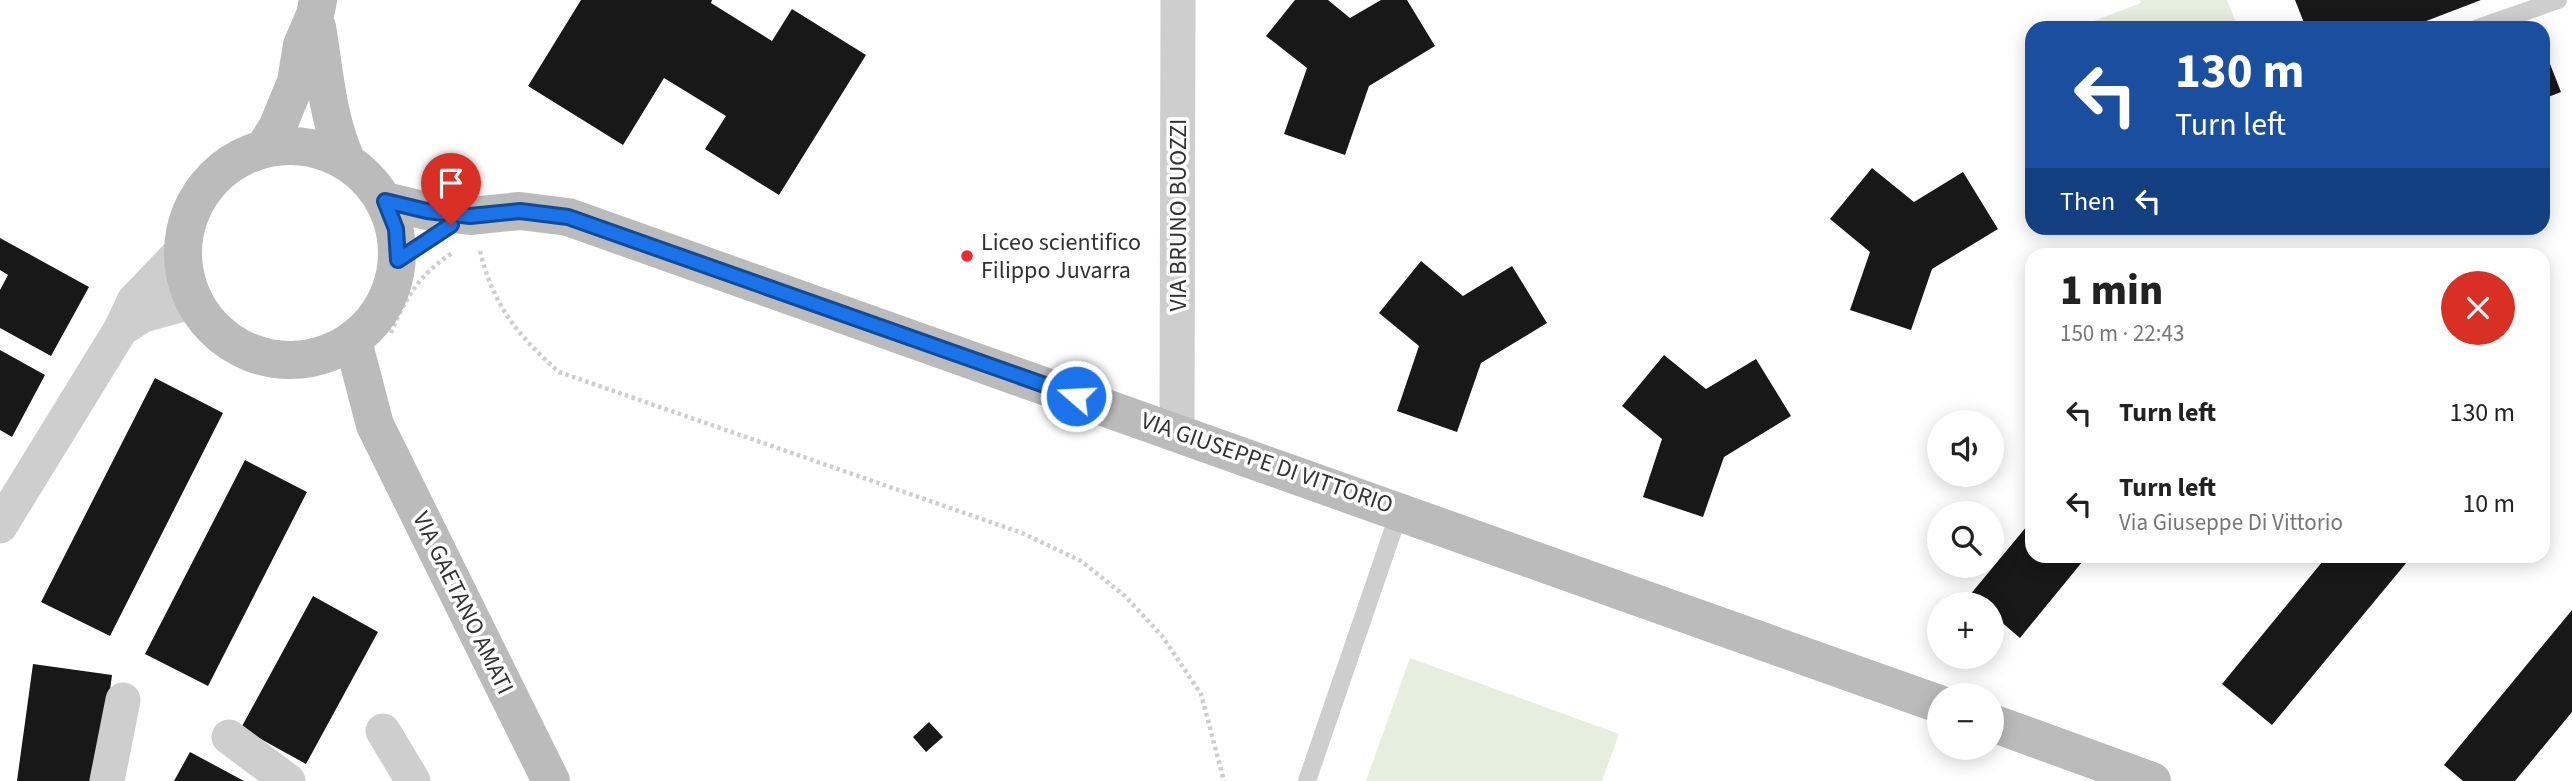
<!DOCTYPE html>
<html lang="en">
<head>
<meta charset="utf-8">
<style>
	body { margin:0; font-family:"Source Sans 3",sans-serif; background:#f2f2f2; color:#222; height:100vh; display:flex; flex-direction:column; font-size:26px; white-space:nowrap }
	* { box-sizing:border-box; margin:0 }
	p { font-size:23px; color:#767676 }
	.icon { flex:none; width:38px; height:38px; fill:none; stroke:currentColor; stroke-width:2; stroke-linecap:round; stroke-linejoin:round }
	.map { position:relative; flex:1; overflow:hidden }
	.details { position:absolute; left:2025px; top:248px; width:525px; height:315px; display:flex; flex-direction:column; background:#fff; border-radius:21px; box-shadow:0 4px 18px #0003 }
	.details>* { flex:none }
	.hud { position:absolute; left:2025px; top:21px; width:525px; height:214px; border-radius:21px; box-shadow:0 4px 18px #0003; background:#1a4fa0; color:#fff; overflow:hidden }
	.controls { position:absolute; left:1927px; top:410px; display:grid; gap:14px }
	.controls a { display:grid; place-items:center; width:77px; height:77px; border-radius:50%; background:#fff; box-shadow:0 4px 18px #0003; font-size:35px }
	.pin { position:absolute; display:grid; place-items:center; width:60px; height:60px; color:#fff; margin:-72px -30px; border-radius:50% 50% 50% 0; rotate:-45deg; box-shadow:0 0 7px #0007 }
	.pin .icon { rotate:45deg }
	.me { position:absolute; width:77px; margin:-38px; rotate:289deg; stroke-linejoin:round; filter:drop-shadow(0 0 5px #0008) }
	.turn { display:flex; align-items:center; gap:24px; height:147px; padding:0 35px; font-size:32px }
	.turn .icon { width:91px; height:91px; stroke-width:2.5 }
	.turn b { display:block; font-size:49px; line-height:60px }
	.then { display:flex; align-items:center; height:66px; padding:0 35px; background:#0003; gap:14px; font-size:26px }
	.round { display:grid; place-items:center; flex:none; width:74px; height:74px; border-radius:37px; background:#f2f2f2 }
	.summary { display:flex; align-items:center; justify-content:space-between; height:119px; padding:0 35px }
	h1 { font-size:42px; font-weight:800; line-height:52px }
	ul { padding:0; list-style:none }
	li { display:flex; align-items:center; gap:21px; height:91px; padding:0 35px }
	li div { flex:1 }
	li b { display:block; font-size:26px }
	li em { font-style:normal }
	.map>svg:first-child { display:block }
	.green { fill:#e6eede }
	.building { fill:#181818 }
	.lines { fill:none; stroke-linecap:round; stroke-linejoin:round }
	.path { stroke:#cecece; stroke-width:4.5; stroke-dasharray:3.5 3.5; stroke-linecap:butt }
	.lane { stroke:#cecece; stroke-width:18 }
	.street { stroke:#cecece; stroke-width:35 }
	.secondary { stroke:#bbb; stroke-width:38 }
	.route-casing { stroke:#114b97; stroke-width:18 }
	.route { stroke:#1a73e8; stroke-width:12 }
	.poi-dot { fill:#f1292a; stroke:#fff; stroke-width:2.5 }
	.labels { text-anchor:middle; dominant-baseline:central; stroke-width:7; stroke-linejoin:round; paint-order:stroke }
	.street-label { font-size:24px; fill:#313131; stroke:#fff }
	.poi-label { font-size:24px; fill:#313131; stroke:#fff; text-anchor:start }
</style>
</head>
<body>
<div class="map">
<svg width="2572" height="781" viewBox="0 0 2572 781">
	<rect width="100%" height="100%" fill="#fff"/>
	<path class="green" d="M2140,0H2227L2238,28H2093L2091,22L2141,3Z
		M1410,658L1619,734L1602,781H1366Z"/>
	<path class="building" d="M581,0H712L711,3L772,41L792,9L866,55L779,195L705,149L726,116L664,78L623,145L528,86Z
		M1295,0H1328L1350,18L1381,0H1407L1435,46L1369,86L1345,155L1284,134L1307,68L1266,36Z
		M2295,0H2481L2408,28H2306Z
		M2543,46L2561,92L2543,99Z
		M1872,168L1914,202L1963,172L1998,229L1932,269L1911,330L1850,310L1870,252L1830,219Z
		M0,238L89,287L51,356L0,328V290L8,275L0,270Z
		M1421,261L1463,296L1512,266L1547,323L1481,363L1457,432L1397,411L1419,346L1379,313Z
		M0,350L45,375L12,437L0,430Z
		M1664,355L1706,389L1756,359L1791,416L1724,457L1703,517L1643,497L1662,439L1622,406Z
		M155,378L223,413L110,636L41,602Z
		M245,460L307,492L208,686L145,654Z
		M2032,520V556H2087L2020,638L1992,614V604H1979L1969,596Z
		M2327,556H2412L2272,725L2222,684Z
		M313,596L378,632L306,764L241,728Z
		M2572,610V712L2515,781H2463L2444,765Z
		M33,664L112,675L98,781H17Z
		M929,722L943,737L926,752L913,737Z
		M190,752L244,781H174Z"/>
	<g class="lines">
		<path class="path" d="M480,251C493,305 518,336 559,372L1022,533L1081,561L1125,596L1162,636L1201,694L1224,781
			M391,333C405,298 420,274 452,253"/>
		<path class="lane" d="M2478,28L2558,0
			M1307,781L1400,510"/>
		<path class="street" d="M121,329L143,315L194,301
			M1177,431L1178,0
			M0,526L121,329L134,301L182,251
			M383,731L413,781
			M229,737L288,781
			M107,781L123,700"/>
		<path class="secondary" d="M317,27C325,74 327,118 347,162
			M183 253a107 107 0 1 1 214 0a107 107 0 1 1-214 0Z
			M265,147L277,128L296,82L302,45L315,15L318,0
			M385,201L427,211L470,216L520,211L568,217L1939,704
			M353,341L375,425L551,781
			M1992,723L2152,781"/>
	</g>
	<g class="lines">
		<defs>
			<path id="route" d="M451,225L398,260L396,229L385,201L427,211L470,216L520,211L568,217L1076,396"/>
		</defs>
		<use href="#route" class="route-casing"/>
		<use href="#route" class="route"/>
	</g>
	<circle class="poi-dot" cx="967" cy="256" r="7"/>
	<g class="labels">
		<g class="street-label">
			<text transform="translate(1178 215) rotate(-90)">VIA BRUNO BUOZZI</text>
			<text transform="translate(1267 463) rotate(19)">VIA GIUSEPPE DI VITTORIO</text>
			<text transform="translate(463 603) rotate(64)">VIA GAETANO AMATI</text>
		</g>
		<g class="poi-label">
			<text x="981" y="242">Liceo scientifico<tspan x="981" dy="28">Filippo Juvarra</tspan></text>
		</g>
	</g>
</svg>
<div class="controls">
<a><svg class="icon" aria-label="sound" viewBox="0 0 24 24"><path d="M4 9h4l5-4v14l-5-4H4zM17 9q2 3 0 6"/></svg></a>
<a><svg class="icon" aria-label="search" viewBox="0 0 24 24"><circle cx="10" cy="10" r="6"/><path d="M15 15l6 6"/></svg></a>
<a>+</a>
<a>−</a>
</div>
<div class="pin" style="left:451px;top:225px;background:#d93025"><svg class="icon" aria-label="arrive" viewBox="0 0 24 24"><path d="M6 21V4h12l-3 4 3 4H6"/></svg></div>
<svg class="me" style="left:1076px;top:396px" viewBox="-20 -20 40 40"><circle r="17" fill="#1a73e8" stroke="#fff" stroke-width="3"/><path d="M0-11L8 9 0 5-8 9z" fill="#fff"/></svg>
<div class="hud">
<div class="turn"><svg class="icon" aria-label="left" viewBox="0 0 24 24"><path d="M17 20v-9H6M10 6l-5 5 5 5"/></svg><div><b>130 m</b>Turn left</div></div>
<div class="then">Then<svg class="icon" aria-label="left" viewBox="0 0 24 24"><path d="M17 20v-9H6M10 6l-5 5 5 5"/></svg></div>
</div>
<section class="details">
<div class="summary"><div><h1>1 min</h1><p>150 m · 22:43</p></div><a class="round" style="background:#d93025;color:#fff"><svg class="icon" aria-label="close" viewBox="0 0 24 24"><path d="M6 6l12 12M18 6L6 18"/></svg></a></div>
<ul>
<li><svg class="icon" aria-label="left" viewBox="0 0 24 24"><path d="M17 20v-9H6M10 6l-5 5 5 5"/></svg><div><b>Turn left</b></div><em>130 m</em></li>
<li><svg class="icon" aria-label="left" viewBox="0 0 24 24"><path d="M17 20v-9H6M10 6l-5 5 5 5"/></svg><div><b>Turn left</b><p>Via Giuseppe Di Vittorio</p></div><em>10 m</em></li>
</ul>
</section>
</div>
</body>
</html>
